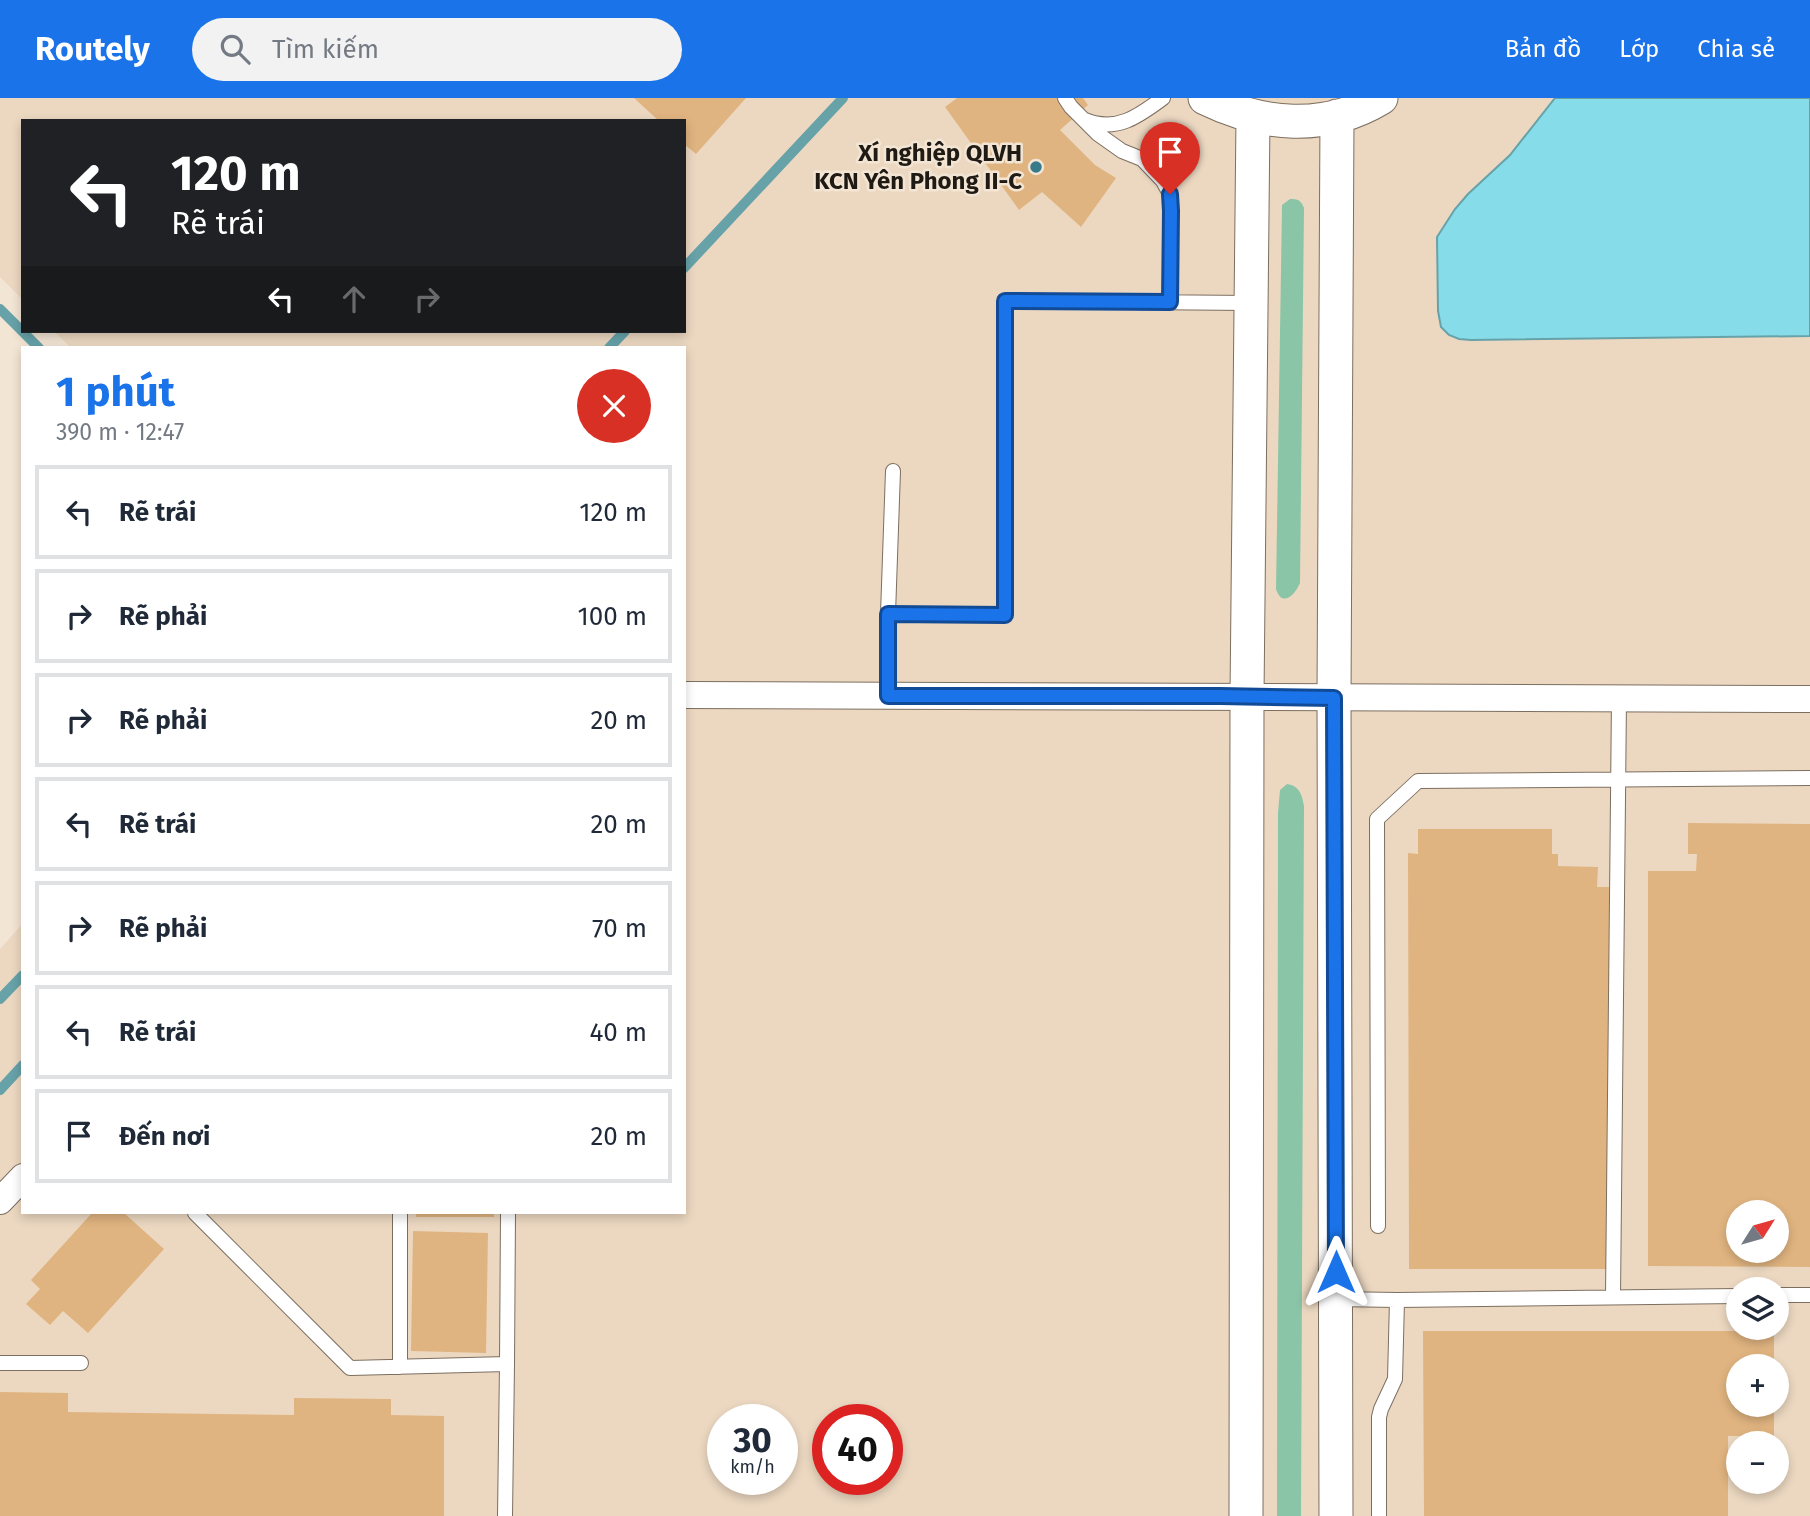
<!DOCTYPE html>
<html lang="vi">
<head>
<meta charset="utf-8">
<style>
	body { margin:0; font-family:"Fira Sans",sans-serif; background:#f2f2f3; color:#1f2937; height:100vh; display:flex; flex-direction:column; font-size:26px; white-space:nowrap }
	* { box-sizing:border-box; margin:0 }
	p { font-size:23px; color:#747a83 }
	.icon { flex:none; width:38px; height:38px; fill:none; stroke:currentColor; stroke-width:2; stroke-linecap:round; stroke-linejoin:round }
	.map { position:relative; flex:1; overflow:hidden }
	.drawer { position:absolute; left:21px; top:248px; width:665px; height:868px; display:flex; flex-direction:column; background:#fff; border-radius:0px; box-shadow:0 4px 10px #0003 }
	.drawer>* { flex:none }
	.hud { position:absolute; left:21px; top:21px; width:665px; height:214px; border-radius:0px; box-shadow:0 4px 10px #0003; background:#202124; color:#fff; overflow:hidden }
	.needle { width:46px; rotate:53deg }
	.buttons { position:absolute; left:1726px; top:1102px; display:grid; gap:14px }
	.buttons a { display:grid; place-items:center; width:63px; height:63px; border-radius:50%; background:#fff; box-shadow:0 4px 10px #0003; font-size:35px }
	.speed { position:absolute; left:707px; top:1306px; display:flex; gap:14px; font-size:35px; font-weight:700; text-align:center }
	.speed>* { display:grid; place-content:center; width:91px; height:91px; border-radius:50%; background:#fff; box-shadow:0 4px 10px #0003; line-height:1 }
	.speed small { font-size:18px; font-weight:400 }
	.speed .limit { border:10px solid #d22; background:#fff; color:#111 }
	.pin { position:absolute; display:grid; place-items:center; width:60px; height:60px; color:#fff; margin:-72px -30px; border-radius:50% 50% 50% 0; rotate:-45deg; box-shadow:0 0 7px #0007 }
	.pin .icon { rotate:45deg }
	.me { position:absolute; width:77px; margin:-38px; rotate:0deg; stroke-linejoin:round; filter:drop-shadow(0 0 5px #0008) }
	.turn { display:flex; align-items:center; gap:24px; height:147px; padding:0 35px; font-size:32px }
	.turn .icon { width:91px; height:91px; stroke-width:2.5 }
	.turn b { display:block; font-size:49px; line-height:60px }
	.lanes { display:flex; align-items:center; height:66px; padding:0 35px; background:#0003; justify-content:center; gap:35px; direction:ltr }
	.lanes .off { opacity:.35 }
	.round { display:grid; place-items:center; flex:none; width:74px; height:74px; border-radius:37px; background:#f2f2f3 }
	.overview { display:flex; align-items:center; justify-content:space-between; height:119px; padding:0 35px }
	h1 { font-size:42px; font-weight:700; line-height:52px; color:#1a73e8 }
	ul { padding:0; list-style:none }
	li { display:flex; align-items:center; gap:21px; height:94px; margin:0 14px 10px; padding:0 21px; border:4px solid #e0e1e3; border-radius:0px }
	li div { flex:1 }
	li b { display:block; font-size:26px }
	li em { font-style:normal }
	header { display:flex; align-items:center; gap:42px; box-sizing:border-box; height:98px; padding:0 35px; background:#1a73e8; color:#fff }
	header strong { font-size:33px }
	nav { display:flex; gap:38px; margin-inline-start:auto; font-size:24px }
	.search { width:490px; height:63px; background:#f2f2f3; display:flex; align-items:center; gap:18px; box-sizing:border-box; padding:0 24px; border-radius:38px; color:#747a83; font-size:26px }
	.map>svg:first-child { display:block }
	.built { fill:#ecd8c1; fill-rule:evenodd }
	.green { fill:#8bc5a7 }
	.water { fill:#86dce9; stroke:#67a2a9; stroke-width:2 }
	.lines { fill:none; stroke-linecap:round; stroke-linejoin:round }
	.stream { stroke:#67a2a9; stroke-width:10 }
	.building { fill:#e0b480; fill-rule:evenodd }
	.service-casing { stroke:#7c6f60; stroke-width:16 }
	.minor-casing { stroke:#7c6f60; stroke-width:28 }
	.tertiary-casing { stroke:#7c6f60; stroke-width:35 }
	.service { stroke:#fff; stroke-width:14 }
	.minor { stroke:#fff; stroke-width:26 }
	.tertiary { stroke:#fff; stroke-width:33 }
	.route-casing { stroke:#114b97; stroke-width:18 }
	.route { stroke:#1a73e8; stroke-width:12 }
	.poi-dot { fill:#377b8a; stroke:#f3e5d4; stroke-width:2.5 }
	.labels { text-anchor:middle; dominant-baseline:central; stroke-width:5; stroke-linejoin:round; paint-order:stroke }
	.poi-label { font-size:24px; font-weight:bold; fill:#1f1a14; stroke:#f3e5d4; text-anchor:end }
</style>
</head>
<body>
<header>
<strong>Routely</strong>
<div class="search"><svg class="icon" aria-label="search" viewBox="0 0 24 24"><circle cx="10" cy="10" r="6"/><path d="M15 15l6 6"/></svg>Tìm kiếm</div>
<nav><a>Bản đồ</a><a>Lớp</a><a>Chia sẻ</a></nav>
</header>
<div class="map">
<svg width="1810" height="1418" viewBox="0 0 1810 1418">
	<rect width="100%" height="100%" fill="#f3e5d4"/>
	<path class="built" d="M0,0H1810V1418H0V851L23,825V1115H684V250H71L54,233H684V23H23V202L0,179ZM1738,1115H1776V1153H1738ZM1738,1192H1776V1230H1738ZM1738,1269H1776V1307H1738ZM723,1321H782V1381H723ZM828,1321H887V1381H828ZM1738,1346H1776V1384H1738Z"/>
	<path class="green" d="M1290,101C1298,101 1301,102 1304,110L1300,485C1295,497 1282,510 1276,491L1282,107Z
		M1287,686C1300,688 1302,697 1304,708L1301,1418H1277L1278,715L1280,692Z"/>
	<path class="water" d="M1555,0H1810V238L1471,242L1459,241L1449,237L1441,229L1438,213L1437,139L1455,111L1468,96L1510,57Z"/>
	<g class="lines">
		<path class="stream" d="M684,170L843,0
			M0,211L39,250
			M609,250L625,233
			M0,901L23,877
			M0,992L23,967"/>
	</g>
	<path class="building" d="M634,0H746L696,56L684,46V23H659Z
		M957,0H1083L1088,7L1060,32L1095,67L1116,80L1081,129L1042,94L1019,112L945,9Z
		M1688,725L1810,726V1169L1648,1168V773H1696L1697,756H1688ZM1738,1115H1776V1153H1738Z
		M1418,731H1552V756H1558V768L1598,769L1597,789H1609L1610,1171H1409L1408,755L1418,756Z
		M92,1115H124L164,1151L88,1235L63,1213L50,1227L26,1206L40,1191L31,1182Z
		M416,1115H494V1119H416Z
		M413,1133L488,1135L486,1255L411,1253Z
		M1423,1233H1774V1269H1738V1307H1774V1338H1728V1418H1424Z
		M0,1294L68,1295V1314L294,1317V1300L391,1301V1317L444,1318V1418H0Z"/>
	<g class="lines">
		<defs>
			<path id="service" d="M1065,0L1071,9L1098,36L1122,53L1142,61L1163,83L1170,96L1171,113L1170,204
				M1085,22C1116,35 1139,18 1163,0
				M888,516L893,373
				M888,598V516L1005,517V203L1251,205
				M195,1115L350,1270L507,1266L505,1418
				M1378,1128L1377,721L1418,683L1810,680
				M1776,1197H1810
				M1613,1199L1619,600
				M1336,1201L1397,1202L1738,1198
				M0,1265H81
				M507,1266L508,1115
				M400,1269V1115
				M1379,1418V1319L1381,1311L1395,1281L1397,1202"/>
			<path id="minor" d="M684,597L1810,601
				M0,1103L23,1079"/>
			<path id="tertiary" d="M1205,0C1262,28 1325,34 1381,0
				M1246,1418L1247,598L1253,19
				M1336,1418L1334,600L1337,18"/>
		</defs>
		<use href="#service" class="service-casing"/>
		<use href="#minor" class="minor-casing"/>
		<use href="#tertiary" class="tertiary-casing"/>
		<use href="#service" class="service"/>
		<use href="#minor" class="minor"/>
		<use href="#tertiary" class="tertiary"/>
	</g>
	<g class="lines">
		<defs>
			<path id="route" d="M1170,96L1171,113L1170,204L1005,203V517L888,516V598H1220L1334,600L1336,1174"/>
		</defs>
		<use href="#route" class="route-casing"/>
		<use href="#route" class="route"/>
	</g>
	<circle class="poi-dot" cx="1036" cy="69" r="7"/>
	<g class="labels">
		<g class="poi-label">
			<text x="1022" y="55">Xí nghiệp QLVH<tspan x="1022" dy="28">KCN Yên Phong II-C</tspan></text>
		</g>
	</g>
</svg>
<div class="buttons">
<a><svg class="needle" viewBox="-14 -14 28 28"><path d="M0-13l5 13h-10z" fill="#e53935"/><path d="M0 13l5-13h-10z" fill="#747a83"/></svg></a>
<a><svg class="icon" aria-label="layers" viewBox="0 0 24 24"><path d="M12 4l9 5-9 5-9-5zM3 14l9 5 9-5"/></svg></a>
<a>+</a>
<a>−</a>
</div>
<div class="speed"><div>30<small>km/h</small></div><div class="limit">40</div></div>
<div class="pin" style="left:1170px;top:96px;background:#d93025"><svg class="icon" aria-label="arrive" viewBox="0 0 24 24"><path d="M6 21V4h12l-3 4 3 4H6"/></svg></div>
<svg class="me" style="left:1336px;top:1174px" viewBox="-20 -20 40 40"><path d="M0-17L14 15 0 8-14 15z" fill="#1a73e8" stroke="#fff" stroke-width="4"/></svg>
<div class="hud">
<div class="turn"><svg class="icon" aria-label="left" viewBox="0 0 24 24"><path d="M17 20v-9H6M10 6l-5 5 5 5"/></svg><div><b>120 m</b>Rẽ trái</div></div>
<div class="lanes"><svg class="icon" aria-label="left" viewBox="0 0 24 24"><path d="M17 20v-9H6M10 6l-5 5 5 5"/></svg><svg class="icon off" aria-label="ahead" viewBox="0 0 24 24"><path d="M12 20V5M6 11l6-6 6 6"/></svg><svg class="icon off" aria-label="right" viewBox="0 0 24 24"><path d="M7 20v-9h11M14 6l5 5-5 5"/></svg></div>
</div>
<section class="drawer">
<div class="overview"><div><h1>1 phút</h1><p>390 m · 12:47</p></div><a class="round" style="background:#d93025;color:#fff"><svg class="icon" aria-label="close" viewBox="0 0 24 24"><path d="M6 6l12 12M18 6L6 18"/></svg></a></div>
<ul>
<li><svg class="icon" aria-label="left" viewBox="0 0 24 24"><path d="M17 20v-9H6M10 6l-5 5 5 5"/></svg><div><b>Rẽ trái</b></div><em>120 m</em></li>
<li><svg class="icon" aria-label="right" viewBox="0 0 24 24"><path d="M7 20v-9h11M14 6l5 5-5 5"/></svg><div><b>Rẽ phải</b></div><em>100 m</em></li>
<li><svg class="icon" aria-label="right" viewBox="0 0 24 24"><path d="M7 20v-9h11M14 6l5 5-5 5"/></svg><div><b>Rẽ phải</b></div><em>20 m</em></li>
<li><svg class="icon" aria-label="left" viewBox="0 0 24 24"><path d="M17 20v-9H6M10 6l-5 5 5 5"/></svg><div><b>Rẽ trái</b></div><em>20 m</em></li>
<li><svg class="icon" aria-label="right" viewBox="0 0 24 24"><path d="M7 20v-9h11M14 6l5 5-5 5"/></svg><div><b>Rẽ phải</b></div><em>70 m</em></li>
<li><svg class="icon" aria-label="left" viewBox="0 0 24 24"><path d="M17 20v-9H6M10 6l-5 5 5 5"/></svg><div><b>Rẽ trái</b></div><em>40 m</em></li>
<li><svg class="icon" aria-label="arrive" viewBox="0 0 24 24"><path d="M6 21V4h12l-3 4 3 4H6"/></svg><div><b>Đến nơi</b></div><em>20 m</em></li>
</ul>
</section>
</div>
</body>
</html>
